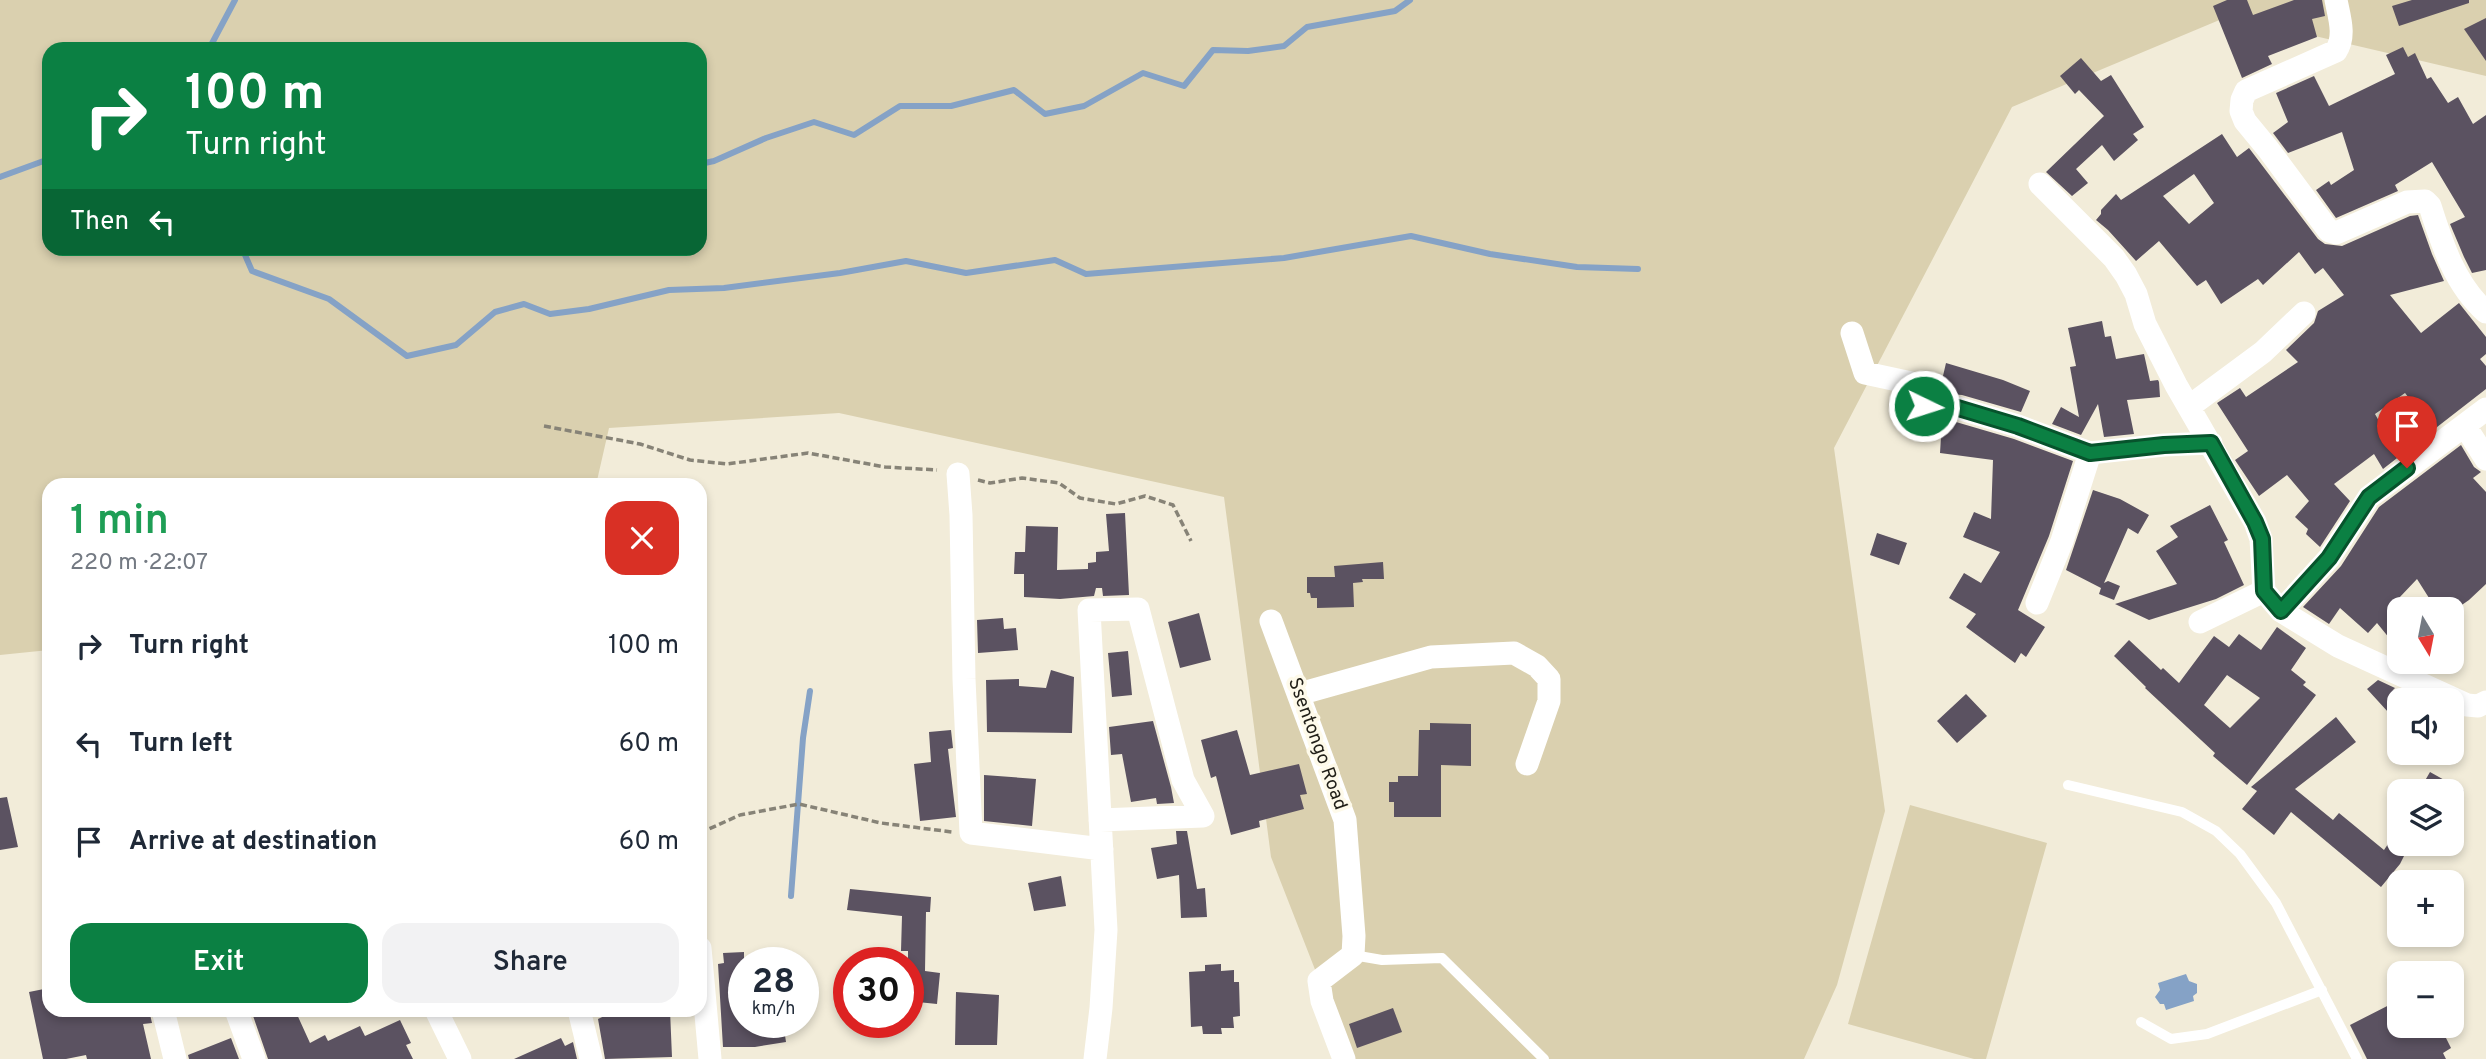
<!DOCTYPE html>
<html lang="en">
<head>
<meta charset="utf-8">
<style>
	body { margin:0; font-family:Overpass,sans-serif; background:#f2f2f3; color:#1f2937; height:100vh; display:flex; flex-direction:column; font-size:26px; white-space:nowrap }
	* { box-sizing:border-box; margin:0 }
	p { font-size:23px; color:#747a83 }
	.icon { flex:none; width:38px; height:38px; fill:none; stroke:currentColor; stroke-width:2; stroke-linecap:round; stroke-linejoin:round }
	.map { position:relative; flex:1; overflow:hidden }
	.side { position:absolute; left:42px; top:478px; width:665px; height:539px; display:flex; flex-direction:column; background:#fff; border-radius:21px; box-shadow:0 4px 10px #0003 }
	.side>* { flex:none }
	.hud { position:absolute; left:42px; top:42px; width:665px; height:214px; border-radius:21px; box-shadow:0 4px 10px #0003; background:#0b8043; color:#fff; overflow:hidden }
	.needle { width:46px; rotate:170deg }
	.fabs { position:absolute; left:2387px; top:597px; display:grid; gap:14px }
	.fabs a { display:grid; place-items:center; width:77px; height:77px; border-radius:14px; background:#fff; box-shadow:0 4px 10px #0003; font-size:35px }
	.speed { position:absolute; left:728px; top:947px; display:flex; gap:14px; font-size:35px; font-weight:700; text-align:center }
	.speed>* { display:grid; place-content:center; width:91px; height:91px; border-radius:50%; background:#fff; box-shadow:0 4px 10px #0003; line-height:1 }
	.speed small { font-size:18px; font-weight:400 }
	.speed .limit { border:10px solid #d22; background:#fff; color:#111 }
	.pin { position:absolute; display:grid; place-items:center; width:60px; height:60px; color:#fff; margin:-72px -30px; border-radius:50% 50% 50% 0; rotate:-45deg; box-shadow:0 0 7px #0007 }
	.pin .icon { rotate:45deg }
	.me { position:absolute; width:77px; margin:-38px; rotate:94deg; stroke-linejoin:round; filter:drop-shadow(0 0 5px #0008) }
	.turn { display:flex; align-items:center; gap:24px; height:147px; padding:0 28px; font-size:32px }
	.turn .icon { width:91px; height:91px; stroke-width:2.5 }
	.turn b { display:block; font-size:49px; line-height:60px }
	.then { display:flex; align-items:center; height:66px; padding:0 28px; background:#0003; gap:14px; font-size:26px }
	.round { display:grid; place-items:center; flex:none; width:74px; height:74px; border-radius:21px; background:#f2f2f3 }
	.head { display:flex; align-items:center; justify-content:space-between; height:119px; padding:0 28px }
	h1 { font-size:42px; font-weight:600; line-height:52px; color:#1e9e55 }
	.button { display:flex; gap:14px; margin-top:auto; padding:14px 28px }
	.button a { flex:1; height:80px; border-radius:21px; background:#0b8043; color:#fff; font-size:28px; font-weight:600; line-height:80px; text-align:center }
	.button a+a { background:#f2f2f3; color:#1f2937 }
	ul { padding:0; list-style:none }
	li { display:flex; align-items:center; gap:21px; height:98px; padding:0 28px }
	li div { flex:1 }
	li b { display:block; font-size:26px }
	li em { font-style:normal }
	.map>svg:first-child { display:block }
	.green { fill:#dad0af; fill-rule:evenodd }
	.water { fill:#85a2c6 }
	.lines { fill:none; stroke-linecap:round; stroke-linejoin:round }
	.stream { stroke:#85a2c6; stroke-width:6 }
	.building { fill:#5b5261; fill-rule:evenodd }
	.path { stroke:#878377; stroke-width:3.5; stroke-dasharray:7 3.5; stroke-linecap:butt }
	.lane { stroke:#fff; stroke-width:10 }
	.street { stroke:#fff; stroke-width:23 }
	.route-casing { stroke:#07532c; stroke-width:18 }
	.route { stroke:#0b8043; stroke-width:12 }
	.labels { text-anchor:middle; dominant-baseline:central; stroke-width:7; stroke-linejoin:round; paint-order:stroke }
	.street-label { font-size:19px; fill:#211f18; stroke:#fefaea }
</style>
</head>
<body>
<div class="map">
<svg width="2486" height="1059" viewBox="0 0 2486 1059">
	<rect width="100%" height="100%" fill="#f2ecd9"/>
	<path class="green" d="M0,0H2486V76L2229,16L2012,107L1834,448L1885,811L1837,985L1804,1059H1350L1271,857L1224,497L839,413L609,428L596,485H49V650L0,655ZM49,49H700V248H49Z
		M1910,805L2047,843L1986,1059H1974L1848,1024Z"/>
	<path class="water" d="M2186,974L2189,981L2197,984V993L2193,996L2194,1001L2166,1010L2164,1004H2160L2155,997L2160,990L2158,983Z"/>
	<g class="lines">
		<path class="stream" d="M209,49L235,0
			M700,164L714,161L766,138L814,122L854,135L900,106H951L1014,90L1045,114L1084,106L1143,73L1184,86L1213,50L1248,51L1284,46L1307,27L1395,11L1410,0
			M0,177L49,159
			M242,248L252,271L329,299L407,356L456,345L495,312L524,304L550,314L589,309L669,290L724,288L840,273L906,261L966,273L1055,260L1086,274L1284,258L1411,236L1490,254L1577,267L1638,269
			M791,896L803,738L810,691"/>
	</g>
	<path class="building" d="M2227,0H2247L2253,15L2294,0H2322L2325,16L2312,19L2317,37L2268,56L2272,64L2242,78L2213,6Z
		M2412,0H2469V3L2399,26L2392,6Z
		M2486,18V61L2464,29Z
		M2403,47L2408,57L2415,53L2427,79L2431,77L2448,103L2458,97L2473,124L2486,115V270L2472,273L2464,257L2450,224L2465,217L2432,162L2395,185L2398,191L2336,218L2316,190L2329,181L2331,185L2354,170L2342,132L2288,153L2273,133L2288,122L2276,93L2314,76L2329,106L2395,74L2386,55Z
		M2081,58L2101,81L2111,75L2144,127L2133,134L2138,140L2114,161L2102,145L2076,169L2088,183L2072,196L2046,172L2104,116L2079,90L2075,94L2060,76Z
		M2222,134L2237,157L2249,148L2318,239L2325,244L2342,246L2410,216L2418,215L2432,254L2444,281L2390,295L2421,333L2459,303L2486,337V354L2480,359L2486,366V389L2383,469L2374,454L2334,484L2350,501L2320,547L2306,534L2308,529L2295,517L2309,501L2287,475L2259,496L2235,460L2248,451L2217,403L2240,388L2246,397L2298,362L2286,350L2314,323L2318,311L2344,295L2323,268L2315,274L2299,252L2263,285L2258,279L2221,304L2206,280L2197,286L2159,241L2136,261L2108,230L2096,220L2101,214V210L2116,194L2121,200ZM2194,174L2214,203L2189,224L2163,196ZM2405,393L2424,417L2390,441L2375,414Z
		M2102,321L2105,337L2111,336L2116,359L2144,354L2150,381L2158,380L2159,382L2160,397L2127,400L2134,434L2104,437L2098,404L2081,435L2052,424L2061,407L2079,417L2070,367L2076,366L2068,328Z
		M1946,363L2003,380L2030,391L2021,412L1962,395L1939,393Z
		M1942,421L1956,422L2014,439L2073,461L2049,536L2018,610L2045,627L2026,657L2021,653L2015,663L1966,627L1976,614L1949,598L1964,573L1981,583L2000,552L1963,537L1974,512L1991,519L1993,460L1940,453Z
		M2461,445L2474,467L2481,472L2473,478L2486,492V584L2469,600L2456,609H2436L2417,579L2399,598V650L2377,623L2368,633L2340,608L2329,624L2303,607L2341,566L2379,507Z
		M2093,490L2120,499L2149,515L2138,534L2128,528L2104,583L2108,581L2120,586L2114,600L2099,594L2101,588L2066,570Z
		M2210,505L2228,540L2224,542L2244,585L2216,599L2149,620L2115,604L2177,584L2156,551L2178,537L2170,526Z
		M1125,513L1129,595L1103,596L1102,588H1096L1094,596L1060,599L1024,597V574H1014L1015,552H1025L1026,526L1058,527L1057,570L1088,569V563L1096,562V552L1109,551L1106,514Z
		M1877,533L1907,543L1899,565L1870,555Z
		M1383,562L1384,579H1362L1363,582L1353,583L1354,607L1317,608V598H1311L1310,593H1307V577H1335L1334,566Z
		M1199,613L1211,660L1180,668L1168,622Z
		M1003,618L1004,629L1016,628L1018,650L978,653L977,620Z
		M2277,627L2306,648L2291,670L2306,682L2303,685L2316,695L2247,785L2213,756L2215,753L2145,688L2146,687L2114,656L2129,640L2161,670L2163,668L2179,683L2214,636L2229,647L2239,634L2261,650ZM2227,675L2260,698L2230,728L2204,705Z
		M1128,651L1132,695L1112,697L1108,653Z
		M1051,670L1074,677L1072,733L987,732L986,680L1019,679V686L1046,688Z
		M2378,680L2395,688L2393,690L2399,697V724L2367,689Z
		M1966,694L1987,716L1957,743L1937,721Z
		M2336,717L2356,742L2295,789L2333,820L2339,813L2384,850L2388,844H2410L2400,864L2381,887L2291,812L2274,835L2242,809L2257,791L2251,787Z
		M1153,721L1171,787L1174,803L1157,804L1156,798L1131,802L1122,754L1111,755L1109,727Z
		M1430,723L1471,724V766L1441,765V817H1394V802H1389V782H1398V776H1418L1419,730H1430Z
		M951,730L953,748L948,749L956,817L920,821L914,764L931,762L929,732Z
		M1237,730L1250,775L1299,764L1307,794L1300,795L1304,809L1259,821L1260,827L1231,835L1216,776L1211,778L1201,740Z
		M2430,772L2464,791H2419Z
		M984,775L1036,779L1032,826L984,821Z
		M7,797L18,847L0,850V798Z
		M1176,831H1187L1197,889L1205,888L1207,917L1181,918L1179,875L1157,879L1151,848L1177,844Z
		M1061,876L1066,906L1034,911L1028,883Z
		M850,889L931,897L930,912H926L925,971L940,973L937,1004L908,1001V951H901L902,916L847,910Z
		M744,952V1022H751V1024L783,1022L786,1042L755,1047H723L718,964L724,963L723,953Z
		M1221,964V971L1234,970V982H1239L1240,1016L1233,1017L1234,1028H1221L1222,1034H1203L1202,1026L1191,1027L1189,972L1205,971V965Z
		M49,988V1010H149L152,1023L143,1024L151,1059H87L86,1055L66,1059H43L29,992Z
		M956,992L999,995L997,1045H955Z
		M2399,1000V1026H2440L2451,1048L2443,1053L2446,1059H2367L2350,1025Z
		M1393,1008L1402,1032L1357,1048L1349,1024Z
		M251,1010H295L310,1043L325,1035L328,1041L360,1026L365,1036L400,1020L411,1043L406,1045L413,1059H268Z
		M617,1010H670L672,1057L605,1059L598,1019Z
		M231,1038L239,1059H189L188,1055Z
		M561,1038L565,1046L573,1042L577,1059H514Z"/>
	<g class="lines">
		<path class="path" d="M544,426L640,444L690,460L727,464L808,453L885,467L937,470
			M978,480L990,483L1022,478L1059,483L1080,498L1116,504L1145,496L1173,505L1191,541
			M700,833L740,815L799,804L881,823L952,832"/>
		<path class="lane" d="M2068,785L2182,812L2216,831L2240,854L2276,903L2357,1059
			M1353,955L1382,960L1442,958L1544,1059
			M2141,1022L2171,1039L2207,1034L2322,990"/>
		<path class="street" d="M2336,0C2339,16 2346,36 2336,51L2246,91L2242,100L2241,111L2245,121L2268,149L2329,231L2336,233L2407,202L2425,201L2430,206C2442,244 2455,285 2486,312
			M2040,184L2114,258L2126,275L2136,294L2145,324L2176,385L2255,522L2261,539L2264,591L2281,611L2338,646L2467,705L2478,706L2486,702
			M1852,333L1865,373L1925,386L1924,406L1958,408L2018,426L2090,453
			M2190,406L2263,352L2304,313
			M2465,426L2486,459
			M958,474L961,515L964,679L971,833L1102,849
			M2037,603L2062,541L2090,453L2164,445L2211,443
			M2281,611L2329,558L2369,497L2486,409
			M1271,621L1345,820L1354,936L1353,955L1319,981L1322,1001L1344,1059
			M2200,622L2264,591
			M1299,694L1431,657L1514,653L1537,666L1549,679V701L1527,764
			M700,948L710,1059
			M163,1010L175,1059
			M236,1010L254,1059
			M436,1010L460,1059
			M579,1010L591,1059
			M1095,1059L1101,1008L1106,930L1089,610L1138,609L1183,780L1203,816L1100,820"/>
	</g>
	<g class="lines">
		<defs>
			<path id="route" d="M1924,406L1958,408L2018,426L2090,453L2164,445L2211,443L2255,522L2262,539L2264,591L2281,611L2329,558L2369,497L2407,468"/>
		</defs>
		<use href="#route" class="route-casing"/>
		<use href="#route" class="route"/>
	</g>
	<g class="labels">
		<g class="street-label">
			<text transform="translate(1317 744) rotate(70)">Ssentongo Road</text>
		</g>
	</g>
</svg>
<div class="fabs">
<a><svg class="needle" viewBox="-14 -14 28 28"><path d="M0-13l5 13h-10z" fill="#e53935"/><path d="M0 13l5-13h-10z" fill="#747a83"/></svg></a>
<a><svg class="icon" aria-label="sound" viewBox="0 0 24 24"><path d="M4 9h4l5-4v14l-5-4H4zM17 9q2 3 0 6"/></svg></a>
<a><svg class="icon" aria-label="layers" viewBox="0 0 24 24"><path d="M12 4l9 5-9 5-9-5zM3 14l9 5 9-5"/></svg></a>
<a>+</a>
<a>−</a>
</div>
<div class="speed"><div>28<small>km/h</small></div><div class="limit">30</div></div>
<div class="pin" style="left:2407px;top:468px;background:#d93025"><svg class="icon" aria-label="arrive" viewBox="0 0 24 24"><path d="M6 21V4h12l-3 4 3 4H6"/></svg></div>
<svg class="me" style="left:1924px;top:406px" viewBox="-20 -20 40 40"><circle r="17" fill="#0b8043" stroke="#fff" stroke-width="3"/><path d="M0-11L8 9 0 5-8 9z" fill="#fff"/></svg>
<div class="hud">
<div class="turn"><svg class="icon" aria-label="right" viewBox="0 0 24 24"><path d="M7 20v-9h11M14 6l5 5-5 5"/></svg><div><b>100 m</b>Turn right</div></div>
<div class="then">Then<svg class="icon" aria-label="left" viewBox="0 0 24 24"><path d="M17 20v-9H6M10 6l-5 5 5 5"/></svg></div>
</div>
<section class="side">
<div class="head"><div><h1>1 min</h1><p>220 m · 22:07</p></div><a class="round" style="background:#d93025;color:#fff"><svg class="icon" aria-label="close" viewBox="0 0 24 24"><path d="M6 6l12 12M18 6L6 18"/></svg></a></div>
<ul>
<li><svg class="icon" aria-label="right" viewBox="0 0 24 24"><path d="M7 20v-9h11M14 6l5 5-5 5"/></svg><div><b>Turn right</b></div><em>100 m</em></li>
<li><svg class="icon" aria-label="left" viewBox="0 0 24 24"><path d="M17 20v-9H6M10 6l-5 5 5 5"/></svg><div><b>Turn left</b></div><em>60 m</em></li>
<li><svg class="icon" aria-label="arrive" viewBox="0 0 24 24"><path d="M6 21V4h12l-3 4 3 4H6"/></svg><div><b>Arrive at destination</b></div><em>60 m</em></li>
</ul>
<div class="button"><a>Exit</a><a>Share</a></div>
</section>
</div>
</body>
</html>
